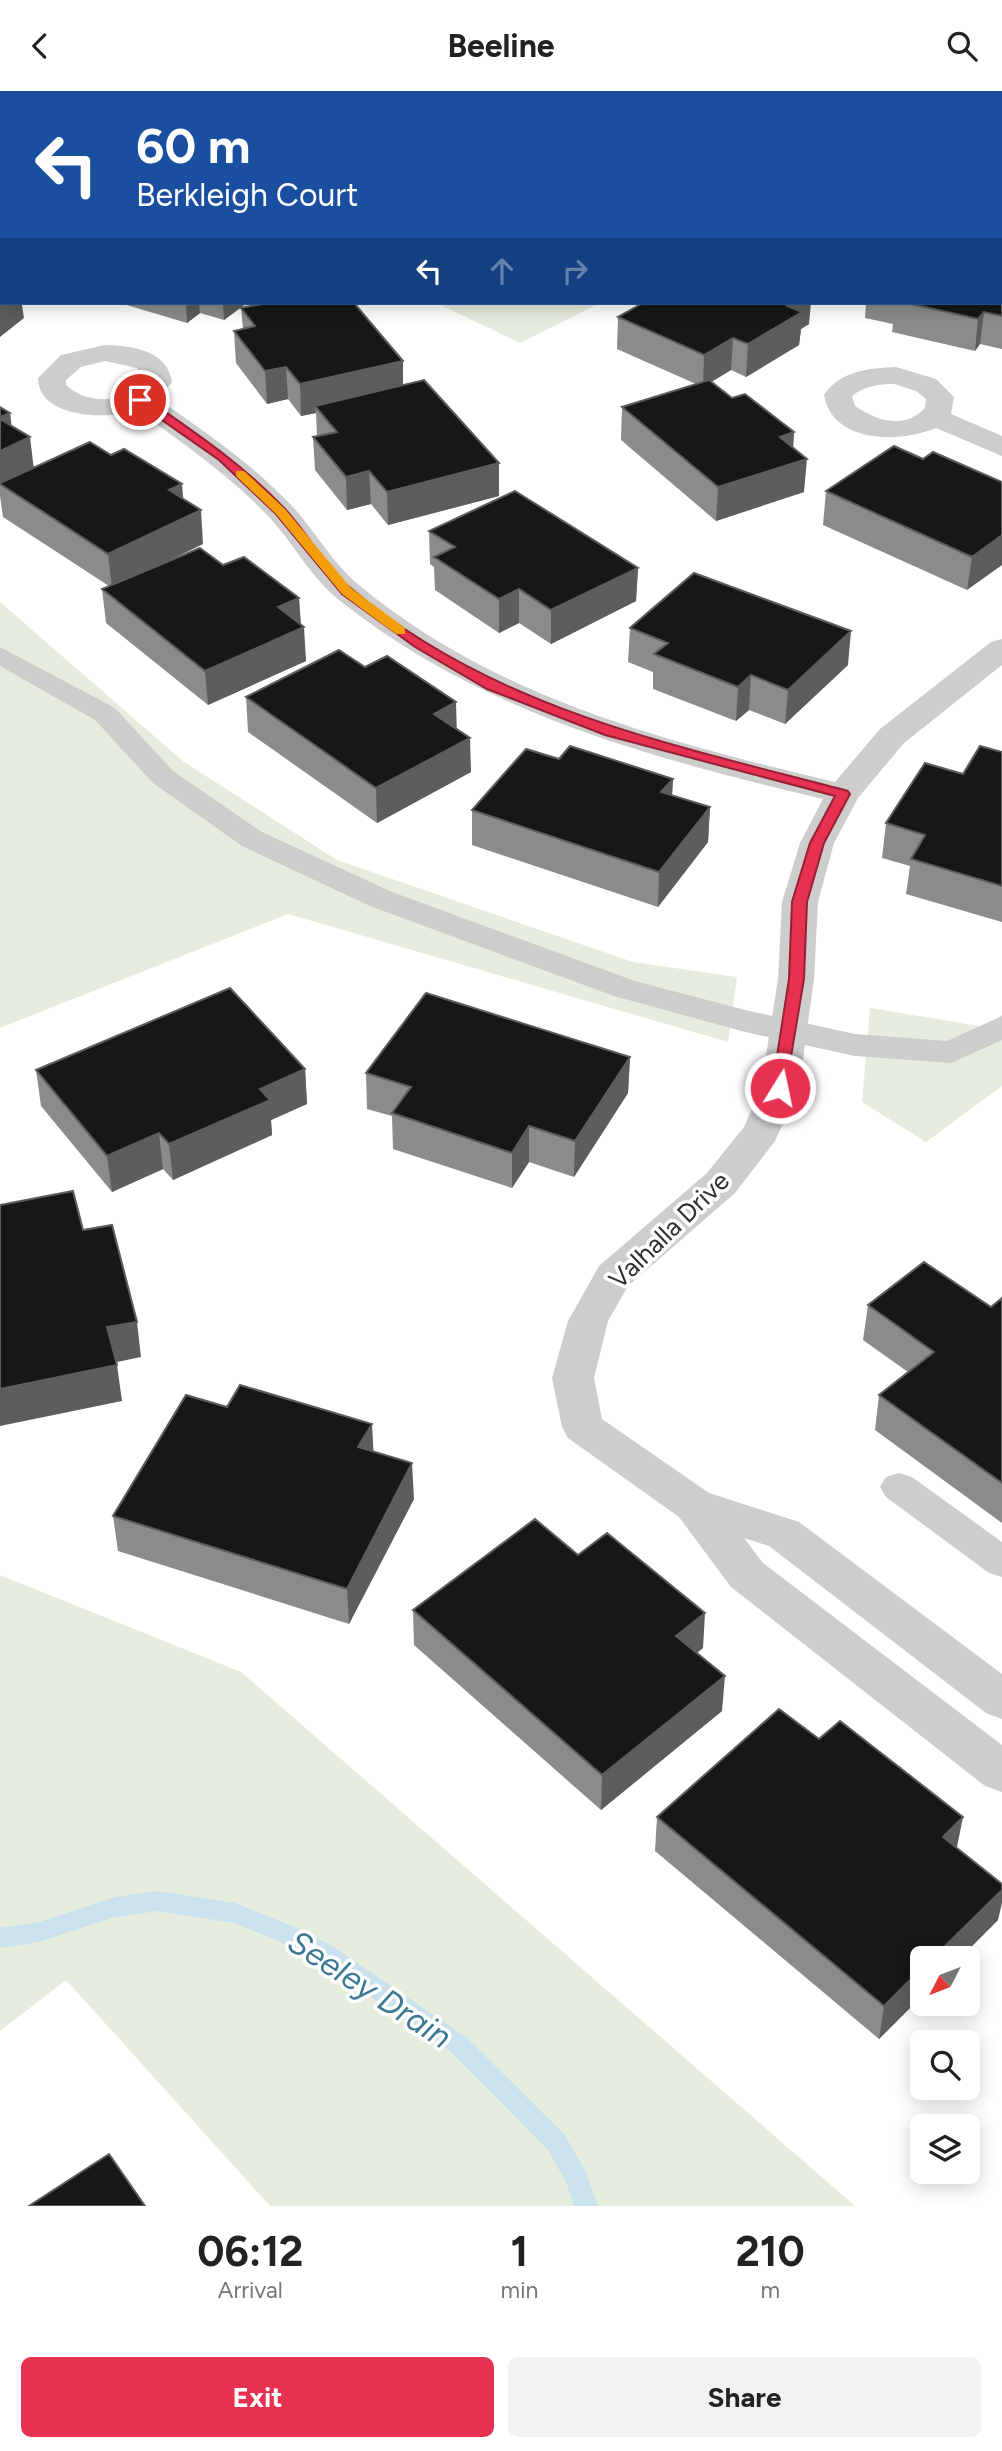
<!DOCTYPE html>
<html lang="en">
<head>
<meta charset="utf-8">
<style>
	body { margin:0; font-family:Figtree,sans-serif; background:#f2f2f2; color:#222; height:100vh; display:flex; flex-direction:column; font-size:26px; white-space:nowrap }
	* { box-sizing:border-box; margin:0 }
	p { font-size:23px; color:#767676 }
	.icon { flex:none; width:38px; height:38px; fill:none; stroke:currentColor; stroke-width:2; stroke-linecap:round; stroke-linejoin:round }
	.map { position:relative; height:2115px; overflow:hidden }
	.details { display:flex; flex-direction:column; background:#fff; flex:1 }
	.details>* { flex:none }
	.guide { position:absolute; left:0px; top:0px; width:1003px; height:214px; box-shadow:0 4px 18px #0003; background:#1a4fa0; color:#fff; overflow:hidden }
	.needle { width:46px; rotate:228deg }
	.tools { position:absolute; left:910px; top:1855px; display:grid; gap:14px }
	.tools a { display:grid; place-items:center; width:70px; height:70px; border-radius:10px; background:#fff; box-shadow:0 4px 18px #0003; font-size:35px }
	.pin { position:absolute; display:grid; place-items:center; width:60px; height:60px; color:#fff; margin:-30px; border:4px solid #fff; border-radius:50%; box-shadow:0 2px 7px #0007 }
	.me { position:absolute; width:77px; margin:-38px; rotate:10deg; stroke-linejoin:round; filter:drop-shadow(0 0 5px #0008) }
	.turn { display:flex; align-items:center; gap:24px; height:147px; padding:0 21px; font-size:32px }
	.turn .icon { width:91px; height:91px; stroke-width:2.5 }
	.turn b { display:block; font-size:49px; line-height:60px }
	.lanes { display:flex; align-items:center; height:66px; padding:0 21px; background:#0003; justify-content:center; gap:35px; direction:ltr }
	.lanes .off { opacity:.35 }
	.eta { display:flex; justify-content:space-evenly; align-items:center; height:119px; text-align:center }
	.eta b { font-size:42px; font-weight:700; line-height:49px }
	.action { display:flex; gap:14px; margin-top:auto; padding:14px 21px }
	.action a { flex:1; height:80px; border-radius:10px; background:#e73150; color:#fff; font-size:28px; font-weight:700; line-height:80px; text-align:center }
	.action a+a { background:#f2f2f2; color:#222 }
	header { display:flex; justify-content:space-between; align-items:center; height:91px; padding:0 21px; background:#fff; font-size:32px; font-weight:700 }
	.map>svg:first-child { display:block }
	.green { fill:#e7edde }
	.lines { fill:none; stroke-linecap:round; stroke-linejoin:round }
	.stream { fill:#cae2ed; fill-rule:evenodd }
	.service { fill:#cdcdcd; fill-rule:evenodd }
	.minor { fill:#cdcdcd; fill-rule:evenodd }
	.wall { fill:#8b8b8b }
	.shaded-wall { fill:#5d5d5d }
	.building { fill:#171717; stroke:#5d5d5d; stroke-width:2 }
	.route { fill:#e73150; stroke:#962034; stroke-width:2 }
	.slow { fill:#f59e0b }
	.labels { text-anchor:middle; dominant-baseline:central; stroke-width:7; stroke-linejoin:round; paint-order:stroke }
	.street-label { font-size:26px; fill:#303030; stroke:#fff }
	.near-water-label { font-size:33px; font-style:italic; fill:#3c7a93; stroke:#fff }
</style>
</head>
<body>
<header><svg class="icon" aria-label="back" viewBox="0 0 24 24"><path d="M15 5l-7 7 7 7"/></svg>Beeline<svg class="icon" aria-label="search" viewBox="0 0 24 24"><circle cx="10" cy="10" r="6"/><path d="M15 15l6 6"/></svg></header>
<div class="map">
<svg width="1002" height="2115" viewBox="0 0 1002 2115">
	<rect width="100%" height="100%" fill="#fff"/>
	<path class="green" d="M0,0H1002V153L1001,2H2L0,135Z
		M437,212H600L520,252Z
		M0,511L184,671L337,769L633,871L737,886L728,951L288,823L0,937Z
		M870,917L985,936L1002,924V995L926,1051L862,1011Z
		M0,1484L241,1581L855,2115H270L66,1889L0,1940Z"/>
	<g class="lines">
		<path class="stream" d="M158,1800L235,1812L292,1835L331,1854L466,1946L564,2043L585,2079L598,2115H574L566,2091L548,2059L450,1960L315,1868L276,1849L234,1832L158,1820L115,1826L39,1851L0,1857V1837L39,1831L115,1806Z"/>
		<path class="service" d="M1002,13V27H1001V13Z
			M1001,44H1002V57H1001Z
			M1002,100V114L1001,115V101Z
			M0,556L115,617L173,680L262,741L392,801L635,890L745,919L855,943L947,950L1002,925V949L951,972L855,965L745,941L614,905L370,815L242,755L153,692L95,629L0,575Z
			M899,1382L912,1386L1002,1451V1486L989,1482L886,1406L880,1396L886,1386Z"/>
		<path class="minor" d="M105,254C133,255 167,259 172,291L158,308C204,340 251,372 290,413C315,439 332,472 359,494C494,607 668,651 835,691L880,638L991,551L1002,548V574L904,652L858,707L834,752L818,811L814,888L799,997L775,1050L735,1102L628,1195L608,1230L594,1287L602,1328L709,1402L799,1431L1002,1583V1628L986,1622L769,1455L744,1447L763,1472L1002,1654V1701L985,1695L731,1496L679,1426L568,1347L562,1336L552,1287L568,1230L599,1175L707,1082L744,1036L761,997L778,888L782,811L800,752L823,708C651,667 480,622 339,509C310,486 293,451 268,425C229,384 182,351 136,319C109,329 38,328 38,287L61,264ZM105,270L137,277L144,290C123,312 89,315 66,294V289L81,276Z
			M896,276L936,288L954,306L951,323L1002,345V365L936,337C899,352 833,353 824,304C840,280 869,277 896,276ZM894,293L916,300L926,308L925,317C904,339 877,330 855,315L852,305C865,295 878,293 894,293Z"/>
	</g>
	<path class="wall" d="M1002,168V258L980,253L975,260L892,241L893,233L865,227L866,212H1001Z
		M120,212H247L224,229L200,222L187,232Z
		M241,217L403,294L499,405L388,434L371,413L347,419L315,379L313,346H317L316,322L301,325L288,308L267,313L236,272L234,240L243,238Z
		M618,226L809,233L801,238L799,254L746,286L731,279L711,291L732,307L794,341L793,357L804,401L716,430L621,349L622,316L696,293L617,258Z
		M0,316L10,322L11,335L34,376L183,408L203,453L152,477L223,474L299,507L301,533L306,570L208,614L106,532L102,498L109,495L3,426L0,405Z
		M923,368L1002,391L967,499L823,434L826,400Z
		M429,440L638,477L636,510L551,553L519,532L499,542L435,499L434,476L430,473Z
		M630,537L848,574L785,633L749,619L736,630L653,598V581L628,571Z
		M246,606L471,681L377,732L248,641Z
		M1002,661V831L906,803L910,775L882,767L886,732L963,683Z
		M559,668L673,688L672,704L710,716L708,751L658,816L472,754V719Z
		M630,966L628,1002L574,1086L529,1071L512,1097L393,1058L392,1025L367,1018L366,982Z
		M305,978L307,1013L271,1029L272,1044L173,1089L163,1078L112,1101L41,1015L36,979Z
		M1002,1207V1432L875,1339L879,1304L908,1281L863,1249L868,1214L991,1216Z
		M373,1361L414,1408L349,1533L118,1460L113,1425Z
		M578,1464L703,1557L697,1562L722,1620L601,1719L414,1554L413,1519Z
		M657,1726L957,1757L998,1829L879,1948L655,1760Z"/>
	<path class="shaded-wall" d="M2,210V212H25L22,214L24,227L0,246V211Z
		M186,212H199L200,222L187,232Z
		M223,212H247L224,229Z
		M793,212H811L809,233L801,238L799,254L746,286L748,253L787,215Z
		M984,221L980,253L975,260L978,228Z
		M733,247L731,279L703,296L704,264Z
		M403,270V303L315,315L316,322L301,325L300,293Z
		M286,276L288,308L267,313L265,280Z
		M10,322L14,354L30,346L34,379L0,393V326Z
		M794,341L792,372L807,368L804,401L716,430L718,396L780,346Z
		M499,372V405L388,434L387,401Z
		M369,380L371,413L347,419L346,386Z
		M182,393L185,427L169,399Z
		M201,419L203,453L112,497L108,463Z
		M1002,444V474L967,499L972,466Z
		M638,477L636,510L551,553V519Z
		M519,498V532L499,542V508Z
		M299,507L301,538L304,536L306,570L208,614L205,580L278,516Z
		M851,540L848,574L785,633L788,599Z
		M751,584L749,619L736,630L738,596Z
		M456,611L457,646L434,623Z
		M470,647L471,681L377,732L376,697Z
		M673,688L671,722L661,701Z
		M710,716L708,751L658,816L659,781Z
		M630,966L628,1002L574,1086L575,1050Z
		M305,978L307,1013L271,1029L272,1044L173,1089L169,1053L260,998Z
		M529,1035V1071L512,1097V1062Z
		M159,1042L163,1078L112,1101L107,1065Z
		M137,1231L141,1266L112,1272L107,1236Z
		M117,1274L122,1310L0,1335V1298Z
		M372,1333L374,1369L358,1356Z
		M412,1372L414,1408L349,1533L347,1498Z
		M705,1522L703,1557L674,1580L676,1545Z
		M725,1585L722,1620L601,1719L602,1684Z
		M963,1726L956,1761L943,1746Z
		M1002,1799V1812L998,1829L960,1867H933Z
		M922,1877V1905L879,1948L884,1915Z"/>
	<path class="building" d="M1001,168H1002V225L984,221L978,228L907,212H1001Z
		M0,171L2,172V210L0,211Z
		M267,212H354L403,270L300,293L286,276L265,280L234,240L255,235L241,217Z
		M643,212H793L787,215L802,221L748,253L733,247L704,264L618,226Z
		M424,289L499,372L387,401L369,380L346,386L313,346L337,341L315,315Z
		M709,289L732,307L745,303L794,341L780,346L807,368L718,396L622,316Z
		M0,316L10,322L0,326Z
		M0,328L30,346L0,360Z
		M90,351L111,364L124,358L182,393L169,399L201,419L108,463L0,393V392Z
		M894,355L923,368L933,361L1002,391V444L972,466L826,400Z
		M515,400L638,477L551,519L519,498L499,508L434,466L455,456L429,440Z
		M200,457L223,474L244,466L299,507L278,516L304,536L205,580L102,498Z
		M694,482L851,540L788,599L751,584L738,596L654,563L668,552L630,537Z
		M339,559L365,576L387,565L456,611L434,623L470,647L376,697L246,606Z
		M570,655L673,688L661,701L710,716L659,781L472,719L526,658L559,668Z
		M980,655L1002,661V795L911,768L925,744L886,732L925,672L963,683Z
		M230,897L305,978L260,998L270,1009L169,1053L159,1042L107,1065L36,979Z
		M426,902L630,966L575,1050L529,1035L512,1062L392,1022L411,996L366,982Z
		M73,1100L83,1139L112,1134L137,1231L107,1236L117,1274L0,1298V1114Z
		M924,1171L991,1216L1002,1207V1392L879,1304L934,1261L868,1214Z
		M240,1294L372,1333L358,1356L412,1372L347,1498L113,1425L186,1304L227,1316Z
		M535,1428L578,1464L607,1442L705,1522L676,1545L725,1585L602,1684L413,1519Z
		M779,1618L819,1648L840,1630L963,1726L943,1746L1002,1793V1799L933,1867H922V1877L884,1915L657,1726Z
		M109,2063L145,2115H29Z"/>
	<path class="route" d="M136,306H144C194,341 243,373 285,418C308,443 326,477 353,499C493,618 674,654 848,700L850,703L824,752L807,811L804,888L785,1001L780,1003L772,997L789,888L792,811L810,752L835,705L605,644L487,598L415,556L342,503L276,423L219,369L136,311Z"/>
	<path class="slow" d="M236,380H244L285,418L351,497L405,537V543H396L342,503L276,423L236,385Z"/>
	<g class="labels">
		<g class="street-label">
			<text transform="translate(669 1139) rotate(-44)">Valhalla Drive</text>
		</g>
		<g class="near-water-label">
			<text transform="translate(370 1898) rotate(33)">Seeley Drain</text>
		</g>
	</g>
</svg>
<div class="tools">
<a><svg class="needle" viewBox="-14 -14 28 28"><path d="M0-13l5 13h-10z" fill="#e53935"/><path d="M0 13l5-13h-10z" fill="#767676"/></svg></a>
<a><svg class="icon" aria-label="search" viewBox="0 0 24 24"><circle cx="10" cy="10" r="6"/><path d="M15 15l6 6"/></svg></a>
<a><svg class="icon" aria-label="layers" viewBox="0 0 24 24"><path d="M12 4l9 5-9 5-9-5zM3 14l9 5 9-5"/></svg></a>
</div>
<div class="pin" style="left:140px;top:309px;background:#d93025"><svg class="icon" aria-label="arrive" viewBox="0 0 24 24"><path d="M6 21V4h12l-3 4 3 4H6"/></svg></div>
<svg class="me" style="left:780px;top:997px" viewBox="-20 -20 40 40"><circle r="17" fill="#e73150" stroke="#fff" stroke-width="3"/><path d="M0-11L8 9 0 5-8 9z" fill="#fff"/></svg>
<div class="guide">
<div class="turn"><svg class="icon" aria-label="left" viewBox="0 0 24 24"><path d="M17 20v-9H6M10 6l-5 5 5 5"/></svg><div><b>60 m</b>Berkleigh Court</div></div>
<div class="lanes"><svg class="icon" aria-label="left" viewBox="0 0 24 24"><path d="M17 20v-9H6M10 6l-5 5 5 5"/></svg><svg class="icon off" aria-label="ahead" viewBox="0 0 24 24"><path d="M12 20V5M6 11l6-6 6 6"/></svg><svg class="icon off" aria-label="right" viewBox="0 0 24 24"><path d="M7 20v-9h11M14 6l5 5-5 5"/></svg></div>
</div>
</div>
<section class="details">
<div class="eta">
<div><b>06:12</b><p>Arrival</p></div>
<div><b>1</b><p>min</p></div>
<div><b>210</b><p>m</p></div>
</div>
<div class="action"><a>Exit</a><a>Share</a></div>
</section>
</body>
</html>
